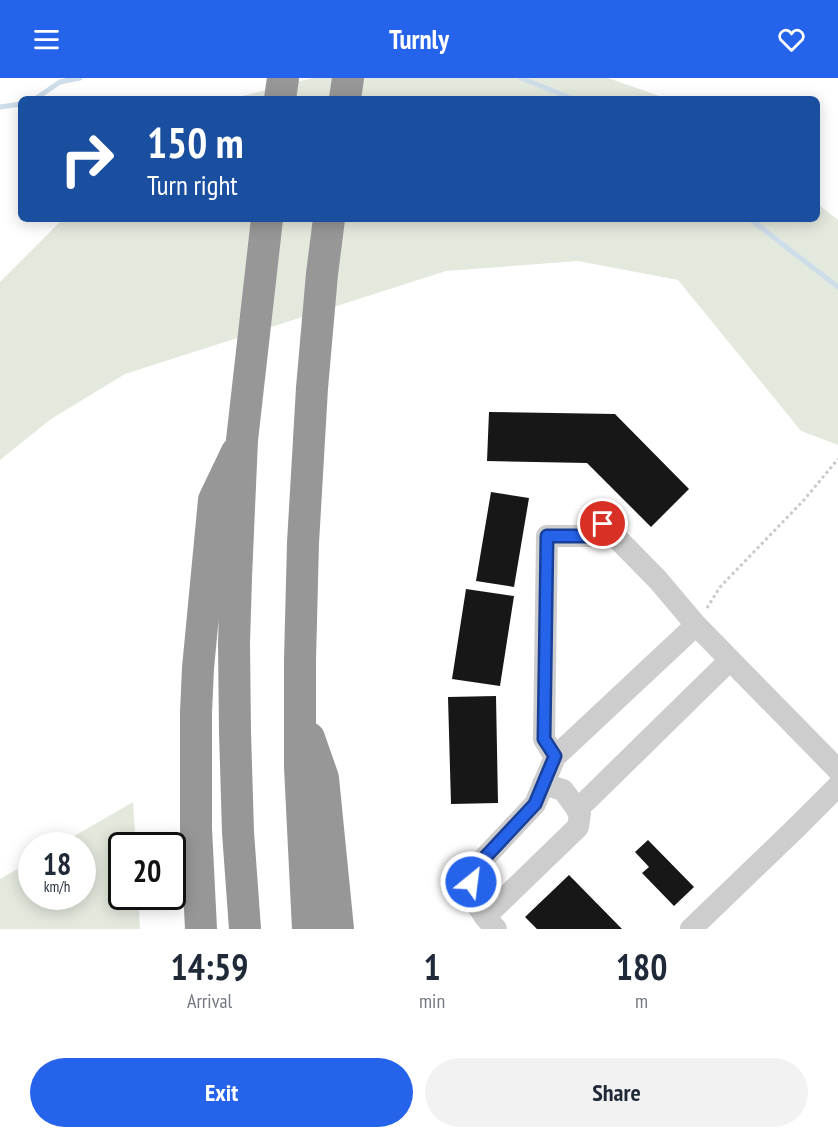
<!DOCTYPE html>
<html lang="en">
<head>
<meta charset="utf-8">
<style>
	body { margin:0; font-family:"PT Sans Narrow",sans-serif; background:#f2f2f3; color:#1f2937; height:100vh; display:flex; flex-direction:column; font-size:22px; white-space:nowrap }
	* { box-sizing:border-box; margin:0 }
	p { font-size:20px; color:#747a83 }
	.icon { flex:none; width:33px; height:33px; fill:none; stroke:currentColor; stroke-width:2; stroke-linecap:round; stroke-linejoin:round }
	.map { position:relative; height:851px; overflow:hidden }
	.details { display:flex; flex-direction:column; background:#fff; flex:1 }
	.details>* { flex:none }
	.top-card { position:absolute; left:18px; top:18px; width:802px; height:126px; border-radius:9px; box-shadow:0 3px 15px #0003; background:#1a4fa0; color:#fff; overflow:hidden }
	.speed { position:absolute; left:18px; top:754px; display:flex; gap:12px; font-size:30px; font-weight:700; text-align:center }
	.speed>* { display:grid; place-content:center; width:78px; height:78px; border-radius:50%; background:#fff; box-shadow:0 3px 15px #0003; line-height:1 }
	.speed small { font-size:15px; font-weight:400 }
	.speed .limit { border:3px solid #111; border-radius:9px; background:#fff; color:#111 }
	.pin { position:absolute; display:grid; place-items:center; width:51px; height:51px; color:#fff; margin:-26px; border:3px solid #fff; border-radius:50%; box-shadow:0 2px 6px #0007 }
	.me { position:absolute; width:66px; margin:-33px; rotate:29deg; stroke-linejoin:round; filter:drop-shadow(0 0 4px #0008) }
	.turn { display:flex; align-items:center; gap:21px; height:126px; padding:0 30px; font-size:27px }
	.turn .icon { width:78px; height:78px; stroke-width:2.5 }
	.turn b { display:block; font-size:42px; line-height:51px }
	.eta { display:flex; justify-content:space-evenly; align-items:center; height:102px; text-align:center }
	.eta b { font-size:36px; font-weight:800; line-height:42px }
	.action { display:flex; gap:12px; margin-top:auto; padding:12px 30px }
	.action a { flex:1; height:69px; border-radius:36px; background:#2563eb; color:#fff; font-size:24px; font-weight:800; line-height:69px; text-align:center }
	.action a+a { background:#f2f2f3; color:#1f2937 }
	header { display:flex; justify-content:space-between; align-items:center; height:78px; padding:0 30px; background:#2563eb; color:#fff; font-size:27px; font-weight:800 }
	.map>svg:first-child { display:block }
	.green { fill:#e3e9dd }
	.lines { fill:none; stroke-linecap:round; stroke-linejoin:round }
	.stream { stroke:#ceddea; stroke-width:5 }
	.building { fill:#171717 }
	.path { stroke:#cacaca; stroke-width:3; stroke-dasharray:3 3; stroke-linecap:butt }
	.minor { stroke:#cdcdcd; stroke-width:22 }
	.highway { stroke:#979797; stroke-width:32 }
	.route-casing { stroke:#184099; stroke-width:15 }
	.route { stroke:#2563eb; stroke-width:10 }
</style>
</head>
<body>
<header><svg class="icon" aria-label="menu" viewBox="0 0 24 24"><path d="M4 6h16M4 12h16M4 18h16"/></svg>Turnly<svg class="icon" aria-label="heart" viewBox="0 0 24 24"><path d="M12 20l-8-8c-3-5 5-10 8-4 3-6 11-1 8 4z"/></svg></header>
<div class="map">
<svg width="838" height="851" viewBox="0 0 838 851">
	<rect width="100%" height="100%" fill="#fff"/>
	<path class="green" d="M312,0H608L668,21H231Z
		M818,126L838,142V367L801,353L678,202L578,183L446,193L125,296L51,341L0,382V204L63,141H818Z
		M133,724L136,768H122V819H138L140,851H0V801L31,783L32,819H82V768H57Z"/>
	<g class="lines">
		<path class="stream" d="M521,0L573,21
			M35,21L60,4L80,0
			M0,29L21,26
			M750,141L838,209"/>
	</g>
	<path class="building" d="M489,334L615,336L689,411L651,449L587,385L487,383Z
		M491,414L529,420L514,509L476,503Z
		M466,511L514,518L500,608L452,601Z
		M496,618L498,725L451,726L448,619Z
		M648,762L694,809L674,828L642,795L649,789L635,774Z
		M569,797L622,851H537L525,839Z"/>
	<g class="lines">
		<path class="path" d="M707,530L720,509L804,422L838,381"/>
		<path class="minor" d="M555,679L544,661L547,458H594L603,446L658,502L696,547
			M577,732L730,582
			M485,839L578,749L580,735L563,712L543,706
			M496,851L485,839L475,824L472,816L471,804L473,797L477,788L488,776L535,726L555,679L696,547L838,692
			M691,851L797,749L838,708"/>
		<path class="highway" d="M280,21L283,0
			M345,21L348,0
			M309,660L323,700L338,851
			M201,851L196,750V635L198,590L214,422L237,374
			M245,851L238,754L235,654L234,565L236,499L242,362L267,141
			M308,851L300,689V582L303,465L312,310L322,196L329,141"/>
	</g>
	<g class="lines">
		<defs>
			<path id="route" d="M471,804L473,797L477,788L535,726L555,678L544,661L547,458H594L603,446"/>
		</defs>
		<use href="#route" class="route-casing"/>
		<use href="#route" class="route"/>
	</g>
</svg>
<div class="speed"><div>18<small>km/h</small></div><div class="limit">20</div></div>
<div class="pin" style="left:603px;top:446px;background:#d93025"><svg class="icon" aria-label="arrive" viewBox="0 0 24 24"><path d="M6 21V4h12l-3 4 3 4H6"/></svg></div>
<svg class="me" style="left:471px;top:804px" viewBox="-20 -20 40 40"><circle r="17" fill="#2563eb" stroke="#fff" stroke-width="3"/><path d="M0-11L8 9 0 5-8 9z" fill="#fff"/></svg>
<div class="top-card">
<div class="turn"><svg class="icon" aria-label="right" viewBox="0 0 24 24"><path d="M7 20v-9h11M14 6l5 5-5 5"/></svg><div><b>150 m</b>Turn right</div></div>
</div>
</div>
<section class="details">
<div class="eta">
<div><b>14:59</b><p>Arrival</p></div>
<div><b>1</b><p>min</p></div>
<div><b>180</b><p>m</p></div>
</div>
<div class="action"><a>Exit</a><a>Share</a></div>
</section>
</body>
</html>
